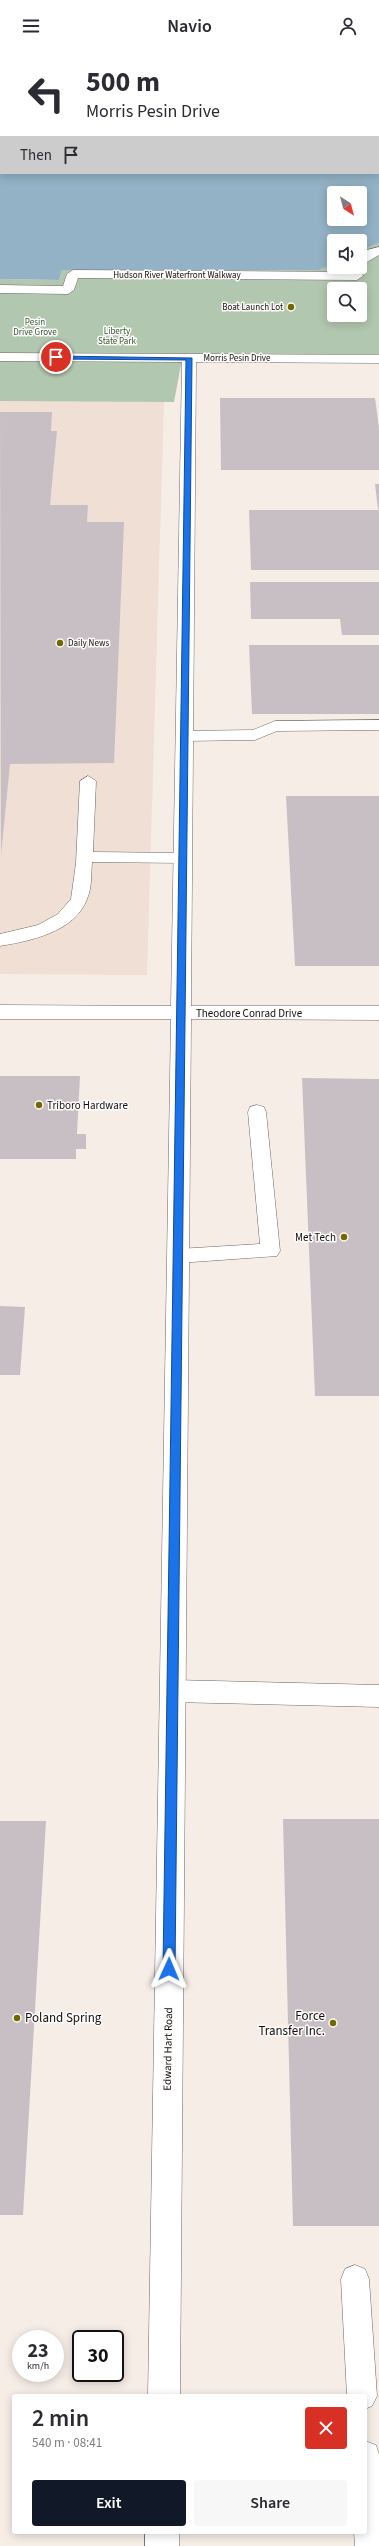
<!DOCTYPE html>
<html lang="en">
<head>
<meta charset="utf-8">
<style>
	body { margin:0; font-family:"Source Sans 3",sans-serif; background:#f7f7f7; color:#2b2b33; height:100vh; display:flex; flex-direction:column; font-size:15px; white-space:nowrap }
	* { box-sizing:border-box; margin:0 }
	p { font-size:13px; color:#7c7c81 }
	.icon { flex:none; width:22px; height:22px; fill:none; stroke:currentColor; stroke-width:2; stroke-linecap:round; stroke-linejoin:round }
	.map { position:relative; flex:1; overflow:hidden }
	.details { position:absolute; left:12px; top:2342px; width:355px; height:140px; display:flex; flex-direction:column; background:#fff; border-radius:4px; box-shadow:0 2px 10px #0003 }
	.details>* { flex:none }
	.top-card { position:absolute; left:0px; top:0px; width:379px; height:122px; box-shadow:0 2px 10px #0003; background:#fff; color:#2b2b33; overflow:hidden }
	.needle { width:26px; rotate:144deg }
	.tools { position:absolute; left:327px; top:134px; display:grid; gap:8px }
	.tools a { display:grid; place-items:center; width:40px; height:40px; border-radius:4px; background:#fff; box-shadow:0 2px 10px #0003; font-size:20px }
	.speed { position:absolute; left:12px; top:2278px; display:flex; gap:8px; font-size:20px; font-weight:700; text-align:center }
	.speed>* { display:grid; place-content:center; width:52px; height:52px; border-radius:50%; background:#fff; box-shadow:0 2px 10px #0003; line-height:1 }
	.speed small { font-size:10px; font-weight:400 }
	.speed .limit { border:2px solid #111; border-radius:6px; background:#fff; color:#111 }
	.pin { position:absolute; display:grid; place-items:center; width:34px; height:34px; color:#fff; margin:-17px; border:2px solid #fff; border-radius:50%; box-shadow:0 1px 4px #0007 }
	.me { position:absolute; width:44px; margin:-22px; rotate:1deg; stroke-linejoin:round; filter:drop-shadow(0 0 3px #0008) }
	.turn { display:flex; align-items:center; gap:14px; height:84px; padding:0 20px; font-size:18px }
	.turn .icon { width:52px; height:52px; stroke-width:2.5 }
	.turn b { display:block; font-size:28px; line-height:34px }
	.then { display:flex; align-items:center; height:38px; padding:0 20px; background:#0003; gap:8px; font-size:15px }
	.round { display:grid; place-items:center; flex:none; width:42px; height:42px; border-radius:4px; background:#f7f7f7 }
	.summary { display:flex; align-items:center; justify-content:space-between; height:68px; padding:0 20px }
	h1 { font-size:24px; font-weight:600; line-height:30px }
	.cta { display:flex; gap:8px; margin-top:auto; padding:8px 20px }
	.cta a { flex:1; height:46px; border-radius:4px; background:#111827; color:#fff; font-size:16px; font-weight:600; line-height:46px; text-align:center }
	.cta a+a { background:#f7f7f7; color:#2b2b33 }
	header { display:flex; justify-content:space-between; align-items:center; height:52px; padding:0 20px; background:#fff; font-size:18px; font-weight:600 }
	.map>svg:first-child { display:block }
	.built { fill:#f0dfd4 }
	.green { fill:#b2c7af; fill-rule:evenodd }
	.water { fill:#93b2c5; fill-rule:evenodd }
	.building { fill:#c8bfc5 }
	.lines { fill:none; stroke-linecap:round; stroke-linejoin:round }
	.service-casing { stroke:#6e6660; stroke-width:1 }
	.pedestrian-casing { stroke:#6e6660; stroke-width:1 }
	.minor-casing { stroke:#6e6660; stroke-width:1 }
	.service { fill:#fff; fill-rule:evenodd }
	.pedestrian { fill:#fff; fill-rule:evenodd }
	.minor { fill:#fff; fill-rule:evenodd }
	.route { fill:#1a73e8; stroke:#114b97 }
	.poi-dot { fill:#716800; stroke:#fefcfb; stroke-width:1.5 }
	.labels { text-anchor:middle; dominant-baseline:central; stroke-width:3; stroke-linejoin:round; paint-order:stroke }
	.far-street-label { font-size:9px; fill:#120f0d; stroke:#fefcfb }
	.far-poi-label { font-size:9px; fill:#120f0d; stroke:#fefcfb; text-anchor:end }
	.far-park-label { font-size:9px; fill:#32552f; stroke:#fefcfb }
	.street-label { font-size:11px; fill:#120f0d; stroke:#fefcfb }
	.poi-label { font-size:11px; fill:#120f0d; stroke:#fefcfb; text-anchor:start }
	.near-poi-label { font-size:13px; fill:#120f0d; stroke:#fefcfb; text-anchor:end }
</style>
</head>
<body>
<header><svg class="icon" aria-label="menu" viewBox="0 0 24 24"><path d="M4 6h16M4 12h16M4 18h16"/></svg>Navio<svg class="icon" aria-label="person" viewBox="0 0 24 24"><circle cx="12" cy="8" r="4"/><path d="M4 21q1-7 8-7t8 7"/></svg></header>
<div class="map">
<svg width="379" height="2494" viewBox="0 0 379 2494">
	<rect width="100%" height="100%" fill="#f7ede7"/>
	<path class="built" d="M0,349H164L147,923L0,922Z"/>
	<path class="green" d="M379,191V302H183L174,350L0,349V227L59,228L62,218H319L334,212V215H360V199ZM334,237H360V263H334Z"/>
	<path class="water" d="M0,0H379V191L360,199V189H334V212L319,218H62L59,228L0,227ZM1,1H378V121H1ZM334,141H360V167H334Z"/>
	<path class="building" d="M220,346H375L379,376V418H221Z
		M0,360H52L51,379H57L50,453H88L87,470H124L114,711L10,712L1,803Z
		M375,432H379V457H378Z
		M249,458H379V518H251Z
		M250,530H379V583H342L340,567H251Z
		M249,593H379V662H252Z
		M286,744H379V914H295Z
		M0,1024H80L77,1082H86V1097H76V1107H0Z
		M302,1026L379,1027V1344H315Z
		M0,1254L25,1255L20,1323H0Z
		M283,1767H379V2174H293Z
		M0,1769H46L23,2163H0Z"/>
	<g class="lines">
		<defs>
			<path id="service" d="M379,668V678L277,679L255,688L184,689L176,684L184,679L253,678L275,669Z
				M88,724L96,729L93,800L183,801L189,802L191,806L189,810L183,811L92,810C91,822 92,836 87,847C75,880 30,889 0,894V882L38,873L58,862L71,847L76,811L80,729Z
				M257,1053L264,1055L266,1060L280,1199L277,1204L178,1211L171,1209L168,1204L171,1199L178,1197L260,1192L248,1060L250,1055Z
				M173,1628L379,1633V1655L173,1650L165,1646L161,1639L165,1632Z
				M355,2213L365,2217L369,2227L377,2344L372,2354L365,2357V2344H347L341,2227L345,2217Z
				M365,2389L376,2393L379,2402V2494H355L354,2480H365Z"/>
			<path id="pedestrian" d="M379,195V203L360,214L363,224L357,228L78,226L74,238L68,242L0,241V233L63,234L67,222L73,218L350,220L349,215H360V204L367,198Z"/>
			<path id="minor" d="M0,301L379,303V311L196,310L191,954H379V968L191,967L180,2344H148L171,967H0V953L171,954L182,310L0,309Z
				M145,2480H179V2494H145Z"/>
		</defs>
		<use href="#service" class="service-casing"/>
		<use href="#pedestrian" class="pedestrian-casing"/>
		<use href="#minor" class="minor-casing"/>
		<use href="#service" class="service"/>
		<use href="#pedestrian" class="pedestrian"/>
		<use href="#minor" class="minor"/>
	</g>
	<path class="route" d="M54,304L192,306L175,1917L169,1923L163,1917L186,308L56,307Z"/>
	<g class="poi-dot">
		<circle cx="291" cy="255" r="4"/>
		<circle cx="60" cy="591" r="4"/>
		<circle cx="39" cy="1053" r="4"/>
		<circle cx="344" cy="1185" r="4"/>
		<circle cx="17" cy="1966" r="4"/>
		<circle cx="333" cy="1971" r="4"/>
	</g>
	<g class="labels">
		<g class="far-street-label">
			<text x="177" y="223">Hudson River Waterfront Walkway</text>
			<text x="237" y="306">Morris Pesin Drive</text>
		</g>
		<g class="far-poi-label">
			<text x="283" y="255">Boat Launch Lot</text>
			<text x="68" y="591" text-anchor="start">Daily News</text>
		</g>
		<g class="far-park-label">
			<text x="35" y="270">Pesin<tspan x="35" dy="10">Drive Grove</tspan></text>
			<text x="117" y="279">Liberty<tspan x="117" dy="10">State Park</tspan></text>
		</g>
		<g class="street-label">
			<text x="249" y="961">Theodore Conrad Drive</text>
			<text transform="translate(168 1997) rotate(-89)">Edward Hart Road</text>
		</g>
		<g class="poi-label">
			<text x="47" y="1053">Triboro Hardware</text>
			<text x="336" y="1185" text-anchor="end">Met Tech</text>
		</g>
		<g class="near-poi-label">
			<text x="325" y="1964">Force<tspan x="325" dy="15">Transfer Inc.</tspan></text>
			<text x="25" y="1966" text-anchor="start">Poland Spring</text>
		</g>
	</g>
</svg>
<div class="tools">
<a><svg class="needle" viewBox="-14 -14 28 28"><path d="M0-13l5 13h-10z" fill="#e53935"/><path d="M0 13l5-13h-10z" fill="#7c7c81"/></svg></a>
<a><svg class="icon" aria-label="sound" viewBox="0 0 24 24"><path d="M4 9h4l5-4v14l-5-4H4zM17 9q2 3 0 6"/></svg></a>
<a><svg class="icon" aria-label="search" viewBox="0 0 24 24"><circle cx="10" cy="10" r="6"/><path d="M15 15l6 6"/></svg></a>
</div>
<div class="speed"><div>23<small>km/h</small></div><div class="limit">30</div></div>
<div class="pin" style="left:56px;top:305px;background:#d93025"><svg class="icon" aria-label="arrive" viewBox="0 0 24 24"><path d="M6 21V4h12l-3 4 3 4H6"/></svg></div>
<svg class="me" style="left:169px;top:1917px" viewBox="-20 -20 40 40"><path d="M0-17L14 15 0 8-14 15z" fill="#1a73e8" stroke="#fff" stroke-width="4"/></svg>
<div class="top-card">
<div class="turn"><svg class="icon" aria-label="left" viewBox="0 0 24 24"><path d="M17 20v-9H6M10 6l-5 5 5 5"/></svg><div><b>500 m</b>Morris Pesin Drive</div></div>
<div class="then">Then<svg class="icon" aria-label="arrive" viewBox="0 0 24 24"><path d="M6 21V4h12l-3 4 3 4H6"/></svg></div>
</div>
<section class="details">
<div class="summary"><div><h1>2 min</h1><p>540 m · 08:41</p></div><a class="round" style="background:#d93025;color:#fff"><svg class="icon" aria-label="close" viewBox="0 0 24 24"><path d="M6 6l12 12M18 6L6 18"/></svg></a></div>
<div class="cta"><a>Exit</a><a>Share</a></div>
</section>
</div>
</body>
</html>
